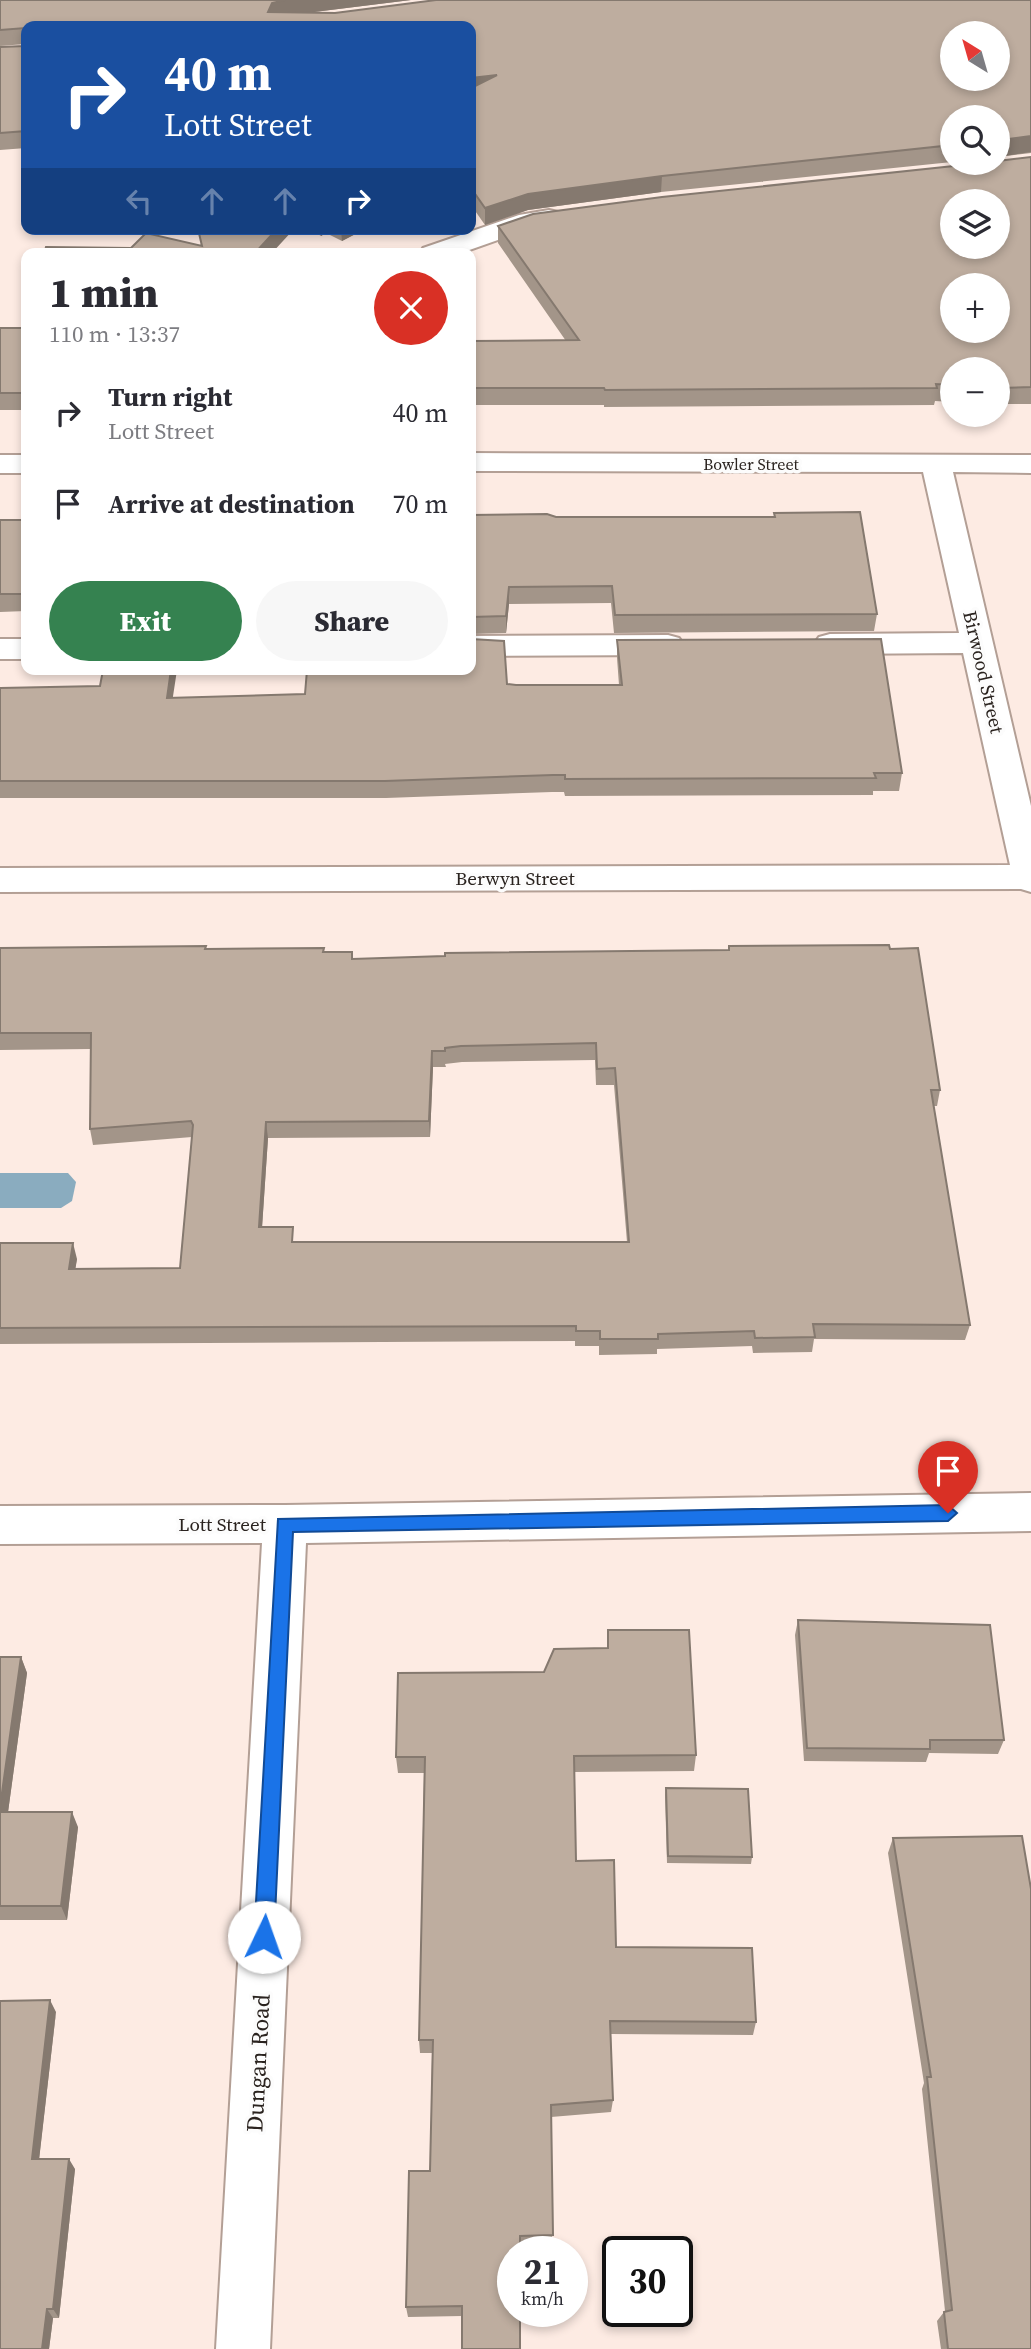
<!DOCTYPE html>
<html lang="en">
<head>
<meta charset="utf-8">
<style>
	body { margin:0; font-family:"Source Serif 4",serif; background:#f7f7f7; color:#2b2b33; height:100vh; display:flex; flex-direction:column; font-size:26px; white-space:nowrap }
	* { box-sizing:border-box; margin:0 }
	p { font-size:23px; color:#7c7c81 }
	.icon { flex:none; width:38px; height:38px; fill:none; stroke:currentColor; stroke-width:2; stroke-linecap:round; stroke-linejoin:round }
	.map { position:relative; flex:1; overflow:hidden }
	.sheet { position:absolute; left:21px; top:248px; width:455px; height:427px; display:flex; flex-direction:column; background:#fff; border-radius:14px; box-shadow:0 4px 10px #0003 }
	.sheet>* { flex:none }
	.hud { position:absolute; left:21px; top:21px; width:455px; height:214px; border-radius:14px; box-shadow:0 4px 10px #0003; background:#1a4fa0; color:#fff; overflow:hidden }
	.needle { width:46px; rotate:323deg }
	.fabs { position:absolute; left:940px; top:21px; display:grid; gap:14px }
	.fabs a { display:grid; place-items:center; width:70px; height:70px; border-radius:50%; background:#fff; box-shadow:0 4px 10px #0003; font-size:35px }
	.speed { position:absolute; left:497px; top:2236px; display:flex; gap:14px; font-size:35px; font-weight:700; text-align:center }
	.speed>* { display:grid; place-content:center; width:91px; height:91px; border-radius:50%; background:#fff; box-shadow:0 4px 10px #0003; line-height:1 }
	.speed small { font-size:18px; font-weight:400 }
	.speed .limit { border:4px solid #111; border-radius:10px; background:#fff; color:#111 }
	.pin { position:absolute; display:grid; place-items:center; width:60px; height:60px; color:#fff; margin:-72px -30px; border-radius:50% 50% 50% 0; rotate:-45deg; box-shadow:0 0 7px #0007 }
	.pin .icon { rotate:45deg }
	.me { position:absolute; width:77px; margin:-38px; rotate:3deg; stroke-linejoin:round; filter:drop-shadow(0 0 5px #0008) }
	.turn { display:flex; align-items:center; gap:24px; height:147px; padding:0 28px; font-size:32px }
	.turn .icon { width:91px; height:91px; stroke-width:2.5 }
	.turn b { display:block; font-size:49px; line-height:60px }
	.lanes { display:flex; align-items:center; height:66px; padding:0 28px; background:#0003; justify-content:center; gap:35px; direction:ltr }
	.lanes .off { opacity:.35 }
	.round { display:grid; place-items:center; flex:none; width:74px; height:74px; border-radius:37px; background:#f7f7f7 }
	.summary { display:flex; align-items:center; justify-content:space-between; height:119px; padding:0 28px }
	h1 { font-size:42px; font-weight:800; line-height:52px }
	.action { display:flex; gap:14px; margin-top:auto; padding:14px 28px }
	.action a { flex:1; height:80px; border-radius:42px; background:#358250; color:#fff; font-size:28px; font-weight:800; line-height:80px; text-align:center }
	.action a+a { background:#f7f7f7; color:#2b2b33 }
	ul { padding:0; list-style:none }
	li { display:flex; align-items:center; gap:21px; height:91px; padding:0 28px }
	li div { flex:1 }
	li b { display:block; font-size:26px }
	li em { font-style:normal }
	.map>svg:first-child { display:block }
	.water { fill:#8aacbf }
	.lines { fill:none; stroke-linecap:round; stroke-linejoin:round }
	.minor-casing { stroke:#b39f95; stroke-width:4 }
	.minor { fill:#fff; fill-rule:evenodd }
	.wall { fill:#a39589; fill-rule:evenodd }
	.shaded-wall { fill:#85796f }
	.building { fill:#bead9f; stroke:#85796f; stroke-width:2; fill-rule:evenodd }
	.route { fill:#1a73e8; stroke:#114b97; stroke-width:2 }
	.labels { text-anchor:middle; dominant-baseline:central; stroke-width:7; stroke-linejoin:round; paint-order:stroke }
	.far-street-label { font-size:16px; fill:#2a231f; stroke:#fcfcfc }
	.street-label { font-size:19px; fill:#2a231f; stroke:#fcfcfc }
	.near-street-label { font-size:23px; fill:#2a231f; stroke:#fcfcfc }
</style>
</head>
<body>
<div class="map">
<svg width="1031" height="2349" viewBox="0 0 1031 2349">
	<rect width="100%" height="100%" fill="#fdebe3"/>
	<path class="water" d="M0,1173H68L76,1182L72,1201L61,1208H0Z"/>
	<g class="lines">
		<defs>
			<path id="minor" d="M549,210L558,212L562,218L558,224L532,228L458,254H419L423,248L519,215Z
				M471,453L1031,455V473L953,472L1031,806V892L1021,889L0,892V868L1010,865L963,653L830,654L819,651L814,644L819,637L830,634L959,633L923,472L471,471Z
				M0,455H26V473H0Z
				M668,635L679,638L684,645L679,652L668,655L471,656V636Z
				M0,639H26V659H0Z
				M1031,1493V1531L306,1543L270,2349H216L262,1543L0,1544V1506L285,1505Z"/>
		</defs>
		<use href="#minor" class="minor-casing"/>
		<use href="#minor" class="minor"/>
	</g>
	<path class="wall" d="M0,0H411L314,12L335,13L1031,0V153L998,157V117H952V162L661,192L528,210L485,225L471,205V26H26V148L0,150V47L25,46V44L0,46Z
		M1031,157V404H998V369H952V402L935,401L934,405L604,407V405H471V341H566L498,243V226Z
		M310,229H365L342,241L326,233L321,236Z
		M26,324V410H0V328H25Z
		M774,513L877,614L874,631L614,633L611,603L509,604L506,633L471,634V515L556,517H774Z
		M0,520H26V611L0,612Z
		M617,640L902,773L899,791H873V795L565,796L564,792H552L386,798H0V688L100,686L172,698L305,694L507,684L516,685H619L617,658Z
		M0,948L206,949L352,952V959L940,1090L937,1106H934L970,1325L965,1340L814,1339L812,1352L753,1353L752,1346L657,1349V1354L599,1355V1346H575V1341L0,1344V1243L77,1259L75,1269L180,1268L192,1137L93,1145L90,1129V1049L0,1050ZM595,1060L596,1085H614L627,1242H295L262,1227L268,1138L430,1137L433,1067H446L445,1064L462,1062Z
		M798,1620L1004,1740L998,1754L929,1753L926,1762L804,1761L795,1635Z
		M608,1630L696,1755L694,1771L574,1772L576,1861L616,1947L756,2022L753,2035L611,2034L613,2100L611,2112L551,2117L552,2246L520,2247L462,2316L408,2317L406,2307L430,2171L432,2053H420L419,2040L424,1773H398L396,1757L544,1672L607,1648Z
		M0,1657H21L27,1673L8,1812L78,1827L67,1920H0Z
		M666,1788L752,1857L751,1864L667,1863L665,1795Z
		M893,1838L1031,2349H941L937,2321L944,2312L945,2311L922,2089L924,2083L888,1853Z
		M56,2012L39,2159L75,2169L59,2318H53L49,2349H0Z"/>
	<path class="shaded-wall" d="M285,0H411L282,16L268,12L272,3Z
		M497,75L471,94V78Z
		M1031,136V152L998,157V144L1001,140Z
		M662,176L661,192L528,210L485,225V208L528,194Z
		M277,229H294L271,254H254Z
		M321,229H326V233L321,236Z
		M341,229H365L342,241Z
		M509,587V604L506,633V616Z
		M171,670H177L170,716L167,698Z
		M432,1051L433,1067L430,1137L429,1121Z
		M266,1122L268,1138L261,1243L259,1227Z
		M73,1243L77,1259L73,1284L69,1269Z
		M21,1657L27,1673L6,1827L0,1814V1807Z
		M72,1812L78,1827L67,1920L61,1906Z
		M50,2000L56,2012L38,2169L32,2159Z
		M69,2159L75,2169L59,2318L53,2309Z
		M47,2309L53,2318L49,2349H42Z"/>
	<path class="building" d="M0,0H285L272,3L268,12L335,13L436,0H1031V136L1001,140L998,144V117H952V145L662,176L528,194L485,208L471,188V88L497,75L471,78V26H26V131L0,133V47L25,46V28L0,30ZM952,33H998V79H952Z
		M1031,157V387L998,388V369H952V385L936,384L937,388L605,390L604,388H471V341L579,340L498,226L533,214L662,197L982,163H998V161ZM952,201H998V247H952ZM952,285H998V331H952Z
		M198,229H277L254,254H44L46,247L131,248L146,233L202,246Z
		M26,324V393H0V328H25Z
		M860,512L877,614L615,615L612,586L509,587L506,616L471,617V515L547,514L556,517H775L774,513Z
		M0,520H26V594H0Z
		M471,639L504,641L507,684L516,685H622L617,640L881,639L902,773H874L876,778L565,779V775H553L385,781H0V688L100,686L103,670H171L167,698L305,694L307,670H471Z
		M889,945L890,949L918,948L940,1090H931L970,1325L813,1324L815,1337L755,1338L754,1331L658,1334V1339H600V1331H576V1326L0,1328V1243H73L69,1269L180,1268L193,1125L191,1121L90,1129L91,1033H0V948L206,946L205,949L324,948L323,952H352V959L445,956V953L729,950V946ZM596,1043L597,1069L615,1068L629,1242H292L293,1227H259L266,1122L429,1121L432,1051H445V1048L461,1046Z
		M798,1620L990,1625L1004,1740H930V1749L807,1748Z
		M608,1630H689L696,1755L574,1756L576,1861L614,1860L616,1947L752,1948L756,2022L610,2021L613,2100L551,2105L553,2235L520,2236V2252H513V2312H520V2349H462V2306L406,2307L409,2171H430L433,2040H419L425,1757H396L398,1673L544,1672L554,1649L608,1648Z
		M0,1657H21L0,1807Z
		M666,1788L748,1789L752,1857L668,1856Z
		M0,1812H72L61,1906H0Z
		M1022,1836L1031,1889V2349H948L944,2312L952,2310L927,2077H931L893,1838Z
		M50,2000L32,2159H69L53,2309H47L42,2349H0V2001Z"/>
	<path class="route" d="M948,1505L957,1513L948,1521L293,1532L274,1937L271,1944L264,1947L257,1944L254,1937L278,1519Z"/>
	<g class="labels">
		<g class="far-street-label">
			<text x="751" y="464">Bowler Street</text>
		</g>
		<g class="street-label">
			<text transform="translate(984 672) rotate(77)">Birwood Street</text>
			<text x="515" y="878">Berwyn Street</text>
			<text x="222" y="1524">Lott Street</text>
		</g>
		<g class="near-street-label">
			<text transform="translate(258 2063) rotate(-87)">Dungan Road</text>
		</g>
	</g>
</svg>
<div class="fabs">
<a><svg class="needle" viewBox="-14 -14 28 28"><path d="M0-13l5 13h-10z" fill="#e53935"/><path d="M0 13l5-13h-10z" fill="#7c7c81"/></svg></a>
<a><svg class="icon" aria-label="search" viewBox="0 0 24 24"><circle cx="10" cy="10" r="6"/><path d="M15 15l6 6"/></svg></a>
<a><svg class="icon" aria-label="layers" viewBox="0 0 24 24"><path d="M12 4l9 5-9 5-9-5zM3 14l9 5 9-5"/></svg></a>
<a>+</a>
<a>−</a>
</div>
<div class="speed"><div>21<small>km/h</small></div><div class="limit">30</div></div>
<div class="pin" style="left:948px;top:1513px;background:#d93025"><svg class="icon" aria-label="arrive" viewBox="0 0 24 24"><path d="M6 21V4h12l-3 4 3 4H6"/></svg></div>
<svg class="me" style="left:264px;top:1937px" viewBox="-20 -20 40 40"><circle r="19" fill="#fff"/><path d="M0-13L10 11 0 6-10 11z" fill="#1a73e8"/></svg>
<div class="hud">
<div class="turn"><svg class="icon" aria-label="right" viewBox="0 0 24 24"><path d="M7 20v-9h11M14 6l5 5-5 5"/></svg><div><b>40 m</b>Lott Street</div></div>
<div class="lanes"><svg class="icon off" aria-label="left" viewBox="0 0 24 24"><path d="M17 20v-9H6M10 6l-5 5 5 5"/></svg><svg class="icon off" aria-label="ahead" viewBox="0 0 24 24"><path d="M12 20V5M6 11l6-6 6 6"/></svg><svg class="icon off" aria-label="ahead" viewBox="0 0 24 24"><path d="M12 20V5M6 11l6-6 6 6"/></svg><svg class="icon" aria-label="right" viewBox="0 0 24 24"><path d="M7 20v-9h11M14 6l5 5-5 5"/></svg></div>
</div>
<section class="sheet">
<div class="summary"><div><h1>1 min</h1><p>110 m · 13:37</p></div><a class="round" style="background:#d93025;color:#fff"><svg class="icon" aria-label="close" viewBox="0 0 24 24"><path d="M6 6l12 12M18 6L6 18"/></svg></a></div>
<ul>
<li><svg class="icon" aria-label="right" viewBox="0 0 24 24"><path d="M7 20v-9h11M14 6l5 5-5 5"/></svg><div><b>Turn right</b><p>Lott Street</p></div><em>40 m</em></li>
<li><svg class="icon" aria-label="arrive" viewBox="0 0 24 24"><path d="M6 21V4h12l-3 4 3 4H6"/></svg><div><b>Arrive at destination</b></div><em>70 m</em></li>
</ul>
<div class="action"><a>Exit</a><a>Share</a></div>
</section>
</div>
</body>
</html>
